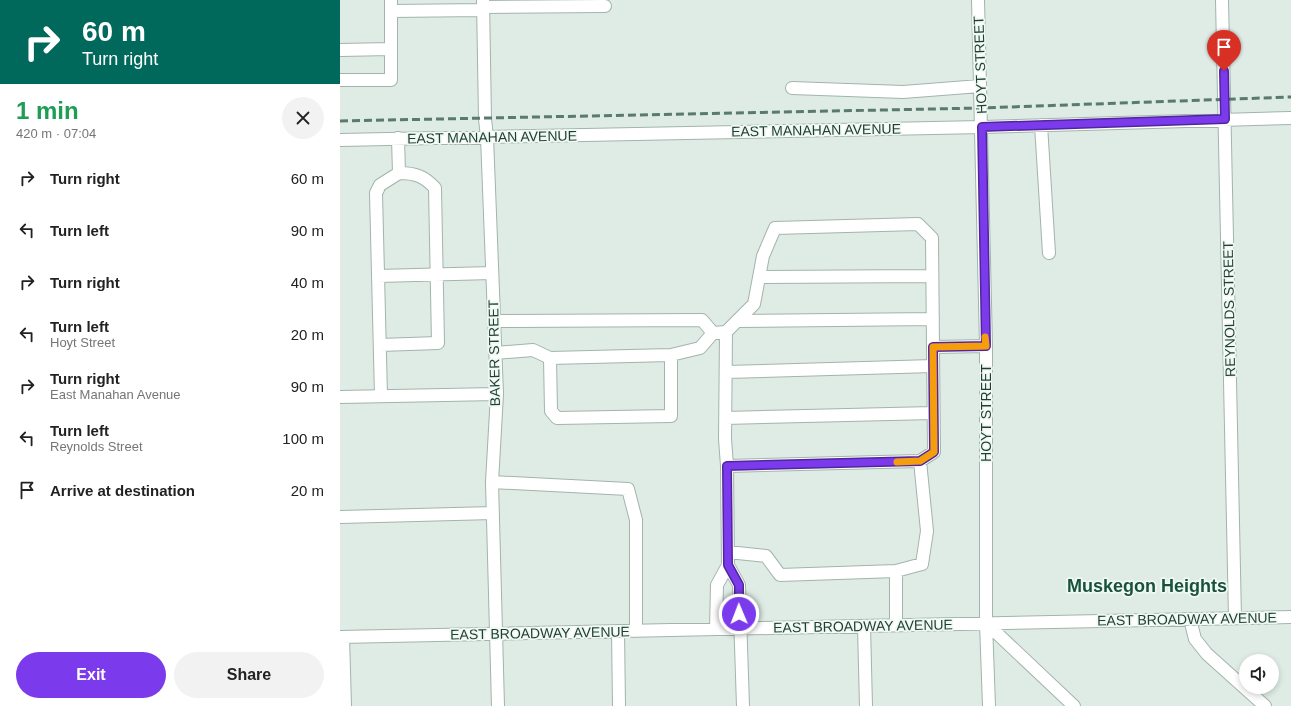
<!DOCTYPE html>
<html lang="en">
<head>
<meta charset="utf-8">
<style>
	body { margin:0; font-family:Helvetica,sans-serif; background:#f2f2f2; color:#222; height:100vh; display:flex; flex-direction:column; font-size:15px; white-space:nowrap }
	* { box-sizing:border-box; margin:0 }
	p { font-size:13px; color:#767676 }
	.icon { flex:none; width:22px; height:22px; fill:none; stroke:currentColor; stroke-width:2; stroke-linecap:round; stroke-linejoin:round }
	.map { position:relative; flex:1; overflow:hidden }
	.panel { display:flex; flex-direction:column; background:#fff; width:340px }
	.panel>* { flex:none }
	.hud { background:#00695c; color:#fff; overflow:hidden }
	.tools { position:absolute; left:899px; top:654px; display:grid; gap:8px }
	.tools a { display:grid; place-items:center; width:40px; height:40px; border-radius:50%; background:#fff; box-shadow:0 2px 6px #0003; font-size:20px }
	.pin { position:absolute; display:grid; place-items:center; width:34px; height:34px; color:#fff; margin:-41px -17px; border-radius:50% 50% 50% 0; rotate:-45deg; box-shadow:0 0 4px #0007 }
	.pin .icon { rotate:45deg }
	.me { position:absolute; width:44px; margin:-22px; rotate:359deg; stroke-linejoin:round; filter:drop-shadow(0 0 3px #0008) }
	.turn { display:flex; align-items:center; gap:14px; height:84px; padding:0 16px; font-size:18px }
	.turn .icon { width:52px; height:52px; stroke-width:2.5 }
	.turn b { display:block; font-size:28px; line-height:34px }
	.round { display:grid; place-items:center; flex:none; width:42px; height:42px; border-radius:21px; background:#f2f2f2 }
	.summary { display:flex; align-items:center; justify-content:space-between; height:68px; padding:0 16px }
	h1 { font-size:24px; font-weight:700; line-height:30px; color:#1e9e55 }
	.action { display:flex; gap:8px; margin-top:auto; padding:8px 16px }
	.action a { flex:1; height:46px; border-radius:24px; background:#7c3aed; color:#fff; font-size:16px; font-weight:700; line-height:46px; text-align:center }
	.action a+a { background:#f2f2f2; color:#222 }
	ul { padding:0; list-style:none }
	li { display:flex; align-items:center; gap:12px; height:52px; padding:0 16px }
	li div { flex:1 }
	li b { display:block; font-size:15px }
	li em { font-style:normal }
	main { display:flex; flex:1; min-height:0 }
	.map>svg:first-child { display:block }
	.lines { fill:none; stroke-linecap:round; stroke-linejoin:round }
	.minor-casing { stroke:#a2b4ac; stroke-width:14 }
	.minor { stroke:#fff; stroke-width:12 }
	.rail { stroke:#597a6e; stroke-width:3; stroke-dasharray:8 4; stroke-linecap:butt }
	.route-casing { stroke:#51269a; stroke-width:10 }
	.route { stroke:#7c3aed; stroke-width:7 }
	.slow { stroke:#f59e0b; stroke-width:7 }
	.labels { text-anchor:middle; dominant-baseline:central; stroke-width:3.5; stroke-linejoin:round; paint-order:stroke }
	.street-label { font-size:14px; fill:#1f3e33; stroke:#f0f8f4 }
	.district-label { font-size:18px; font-weight:bold; fill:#19513f; stroke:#f0f8f4 }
</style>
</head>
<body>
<main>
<section class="panel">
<div class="hud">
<div class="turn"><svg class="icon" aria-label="right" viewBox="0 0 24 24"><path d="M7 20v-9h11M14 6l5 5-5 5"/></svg><div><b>60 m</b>Turn right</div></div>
</div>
<div class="summary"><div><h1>1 min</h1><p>420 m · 07:04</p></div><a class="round"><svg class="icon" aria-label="close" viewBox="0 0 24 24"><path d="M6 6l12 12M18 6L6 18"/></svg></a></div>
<ul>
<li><svg class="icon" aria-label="right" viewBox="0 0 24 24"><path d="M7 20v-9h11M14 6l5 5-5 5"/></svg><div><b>Turn right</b></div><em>60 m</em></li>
<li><svg class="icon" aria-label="left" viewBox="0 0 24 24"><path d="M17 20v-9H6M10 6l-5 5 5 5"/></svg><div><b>Turn left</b></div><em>90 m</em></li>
<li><svg class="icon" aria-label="right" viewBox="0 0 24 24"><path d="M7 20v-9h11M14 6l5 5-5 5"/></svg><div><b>Turn right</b></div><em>40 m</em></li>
<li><svg class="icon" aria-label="left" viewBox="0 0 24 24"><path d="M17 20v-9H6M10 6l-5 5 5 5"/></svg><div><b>Turn left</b><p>Hoyt Street</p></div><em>20 m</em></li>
<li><svg class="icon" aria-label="right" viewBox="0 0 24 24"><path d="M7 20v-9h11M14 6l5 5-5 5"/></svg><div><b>Turn right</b><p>East Manahan Avenue</p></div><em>90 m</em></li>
<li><svg class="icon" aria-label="left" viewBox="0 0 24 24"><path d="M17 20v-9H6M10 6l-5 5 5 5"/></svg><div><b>Turn left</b><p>Reynolds Street</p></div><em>100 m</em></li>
<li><svg class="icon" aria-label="arrive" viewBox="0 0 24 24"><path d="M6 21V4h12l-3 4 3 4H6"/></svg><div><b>Arrive at destination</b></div><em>20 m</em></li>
</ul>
<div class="action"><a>Exit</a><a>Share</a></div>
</section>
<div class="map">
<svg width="951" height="706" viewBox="0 0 951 706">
	<rect width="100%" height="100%" fill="#dfece5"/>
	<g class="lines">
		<defs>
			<path id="minor" d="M143,0L145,119L147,137L157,394L152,482L158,706
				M638,0L646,346V623L649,706
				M882,0L895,618
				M143,7L265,6
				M51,11L143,10
				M0,50L51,49V0
				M0,80H51V49
				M452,88L563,92L640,86
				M701,125L709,253
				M0,140L642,127L951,118
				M38,276L152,273
				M419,277L592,276
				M154,321L362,320L373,333
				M397,321L593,319
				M386,332L385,439L387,466
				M40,345L98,343L95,188C84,176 75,173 59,173
				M155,353L193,350L210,358L331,355L360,348L373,333L386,332L414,304L423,256L435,228L578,224L592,238L593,347L646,346
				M210,358L211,411L217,418L331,416V355
				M386,372L593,366
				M41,396L36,193L40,185L59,173L58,138
				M0,397L157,394
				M385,418L593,413
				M152,482L288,489L296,520V631
				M0,517L153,513
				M388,552L426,556L440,575L556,571L582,564L587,531L580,461
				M388,565L387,466L580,461L594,452L593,347
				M556,571V625
				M850,619L855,639L867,654L925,706
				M646,623L734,706
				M524,626L526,706
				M376,629L377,585L388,565L399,585L403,706
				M278,631L279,706
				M0,637L951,617
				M3,637L5,706"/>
		</defs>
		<use href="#minor" class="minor-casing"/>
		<use href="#minor" class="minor"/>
		<path class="rail" d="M0,121L641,108L951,97"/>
	</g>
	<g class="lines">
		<defs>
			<path id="route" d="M399,614V585L388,565L387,466L580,461L594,452L593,347L646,346L642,127L885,119L884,71"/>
		</defs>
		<use href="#route" class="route-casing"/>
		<use href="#route" class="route"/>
		<path class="slow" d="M557,462L580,461L594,452L593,347L646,346L645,337"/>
	</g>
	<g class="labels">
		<g class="street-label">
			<text transform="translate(640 65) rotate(-92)">HOYT STREET</text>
			<text transform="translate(476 130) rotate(-1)">EAST MANAHAN AVENUE</text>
			<text transform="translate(152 137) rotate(-1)">EAST MANAHAN AVENUE</text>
			<text transform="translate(889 309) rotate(-91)">REYNOLDS STREET</text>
			<text transform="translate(154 353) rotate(-91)">BAKER STREET</text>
			<text transform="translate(646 413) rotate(-90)">HOYT STREET</text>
			<text transform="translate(847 619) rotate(-1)">EAST BROADWAY AVENUE</text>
			<text transform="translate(523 626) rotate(-1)">EAST BROADWAY AVENUE</text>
			<text transform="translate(200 633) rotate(-1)">EAST BROADWAY AVENUE</text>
		</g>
		<g class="district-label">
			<text x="807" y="586">Muskegon Heights</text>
		</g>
	</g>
</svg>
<div class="tools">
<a><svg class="icon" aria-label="sound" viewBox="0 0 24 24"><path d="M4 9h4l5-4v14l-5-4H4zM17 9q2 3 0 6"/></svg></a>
</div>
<div class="pin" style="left:884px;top:71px;background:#d93025"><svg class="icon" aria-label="arrive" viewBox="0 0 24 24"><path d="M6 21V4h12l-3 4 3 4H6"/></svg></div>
<svg class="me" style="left:399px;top:614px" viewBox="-20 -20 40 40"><circle r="17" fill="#7c3aed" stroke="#fff" stroke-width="3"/><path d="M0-11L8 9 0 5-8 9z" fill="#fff"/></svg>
</div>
</main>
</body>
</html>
